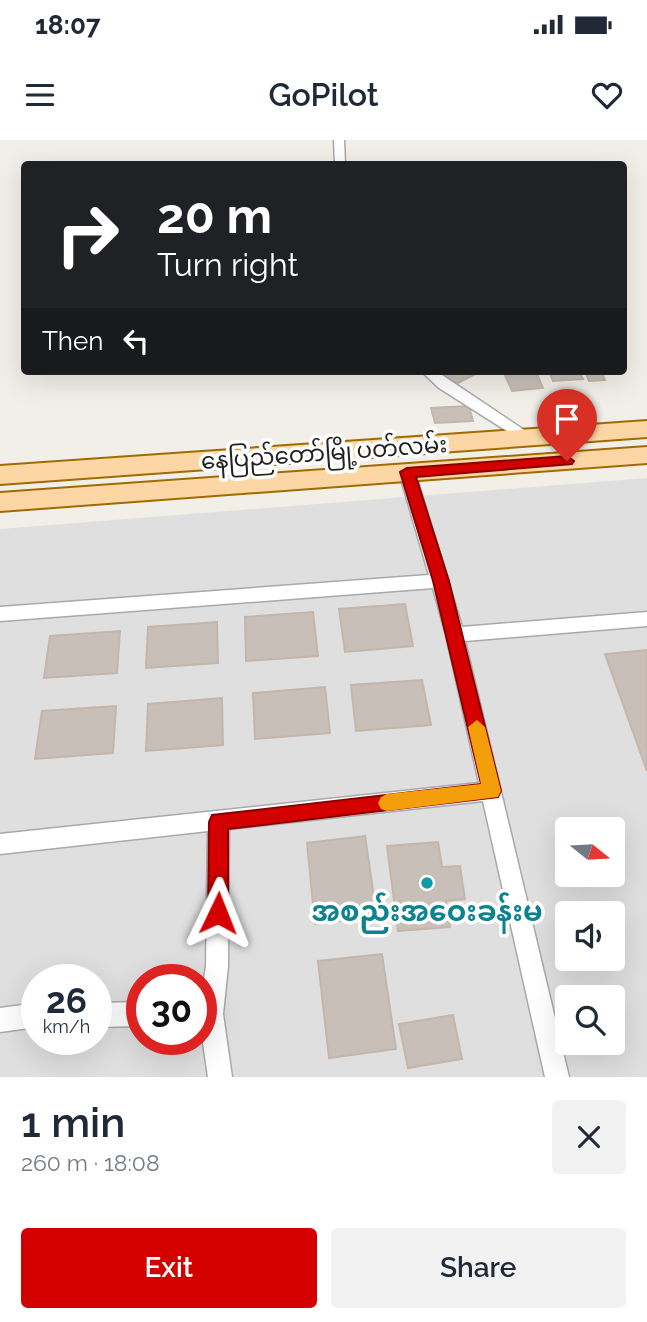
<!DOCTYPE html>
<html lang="en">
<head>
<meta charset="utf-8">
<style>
	body { margin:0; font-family:Raleway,"Noto Sans Myanmar",sans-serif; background:#f2f2f3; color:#1f2937; height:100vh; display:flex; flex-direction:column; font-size:26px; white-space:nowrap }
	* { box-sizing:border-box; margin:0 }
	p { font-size:23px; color:#747a83 }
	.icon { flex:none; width:38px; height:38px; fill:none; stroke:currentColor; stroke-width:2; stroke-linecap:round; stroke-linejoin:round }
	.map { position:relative; height:937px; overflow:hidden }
	.side { display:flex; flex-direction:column; background:#fff; flex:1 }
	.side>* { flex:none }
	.top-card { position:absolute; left:21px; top:21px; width:606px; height:214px; border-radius:7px; box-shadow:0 7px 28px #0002; background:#202124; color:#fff; overflow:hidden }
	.needle { width:46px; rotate:108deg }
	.controls { position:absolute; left:555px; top:677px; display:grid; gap:14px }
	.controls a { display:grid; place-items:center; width:70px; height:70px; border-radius:7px; background:#fff; box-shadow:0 7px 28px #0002; font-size:35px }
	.speed { position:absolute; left:21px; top:824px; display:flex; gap:14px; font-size:35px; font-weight:700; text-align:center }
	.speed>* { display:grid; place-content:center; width:91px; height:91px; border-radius:50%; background:#fff; box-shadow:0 7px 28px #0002; line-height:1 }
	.speed small { font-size:18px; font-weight:400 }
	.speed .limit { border:10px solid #d22; background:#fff; color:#111 }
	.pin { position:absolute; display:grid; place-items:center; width:60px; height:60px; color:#fff; margin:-72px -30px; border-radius:50% 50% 50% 0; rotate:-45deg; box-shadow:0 0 7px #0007 }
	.pin .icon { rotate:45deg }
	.me { position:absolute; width:77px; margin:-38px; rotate:2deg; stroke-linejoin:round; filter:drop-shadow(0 0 5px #0008) }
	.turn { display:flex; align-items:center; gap:24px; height:147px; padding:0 21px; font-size:32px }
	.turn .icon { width:91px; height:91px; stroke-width:2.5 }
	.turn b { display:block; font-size:49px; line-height:60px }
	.then { display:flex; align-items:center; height:66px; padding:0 21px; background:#0003; gap:14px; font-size:26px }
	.round { display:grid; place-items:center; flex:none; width:74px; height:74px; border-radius:7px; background:#f2f2f3 }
	.headline { display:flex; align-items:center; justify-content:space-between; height:119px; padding:0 21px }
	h1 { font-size:42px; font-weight:600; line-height:52px }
	.cta { display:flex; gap:14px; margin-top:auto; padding:14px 21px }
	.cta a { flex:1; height:80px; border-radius:7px; background:#d40000; color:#fff; font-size:28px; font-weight:600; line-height:80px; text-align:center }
	.cta a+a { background:#f2f2f3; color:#1f2937 }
	.status { display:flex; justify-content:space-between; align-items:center; height:49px; padding:0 35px; background:#fff; direction:ltr }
	.status svg { height:19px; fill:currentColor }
	header { display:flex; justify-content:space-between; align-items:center; height:91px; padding:0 21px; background:#fff; font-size:32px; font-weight:600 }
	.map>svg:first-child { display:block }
	.residential { fill:#e0dfdf; fill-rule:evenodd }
	.building { fill:#c7bfb8; stroke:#c4b6ab; stroke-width:2 }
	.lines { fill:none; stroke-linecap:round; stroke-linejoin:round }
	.minor-casing { stroke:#a9a9a9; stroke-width:3 }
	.primary-casing { stroke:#a06b00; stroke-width:4 }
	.minor { fill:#fff; fill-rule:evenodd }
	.primary { fill:#fcd6a4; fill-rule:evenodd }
	.route { fill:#d40000; stroke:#8a0000; stroke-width:2 }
	.slow { fill:#f59e0b }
	.culture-dot { fill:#0f9aa8; stroke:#fff; stroke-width:2.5 }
	.labels { text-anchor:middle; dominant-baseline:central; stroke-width:7; stroke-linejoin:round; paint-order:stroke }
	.street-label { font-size:23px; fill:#222; stroke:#fff }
	.near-culture-label { font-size:28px; font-weight:bold; fill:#0d838f; stroke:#fff }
</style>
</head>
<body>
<div class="status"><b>18:07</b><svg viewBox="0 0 49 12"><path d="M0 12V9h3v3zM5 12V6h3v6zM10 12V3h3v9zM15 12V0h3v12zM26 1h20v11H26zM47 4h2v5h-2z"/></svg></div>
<header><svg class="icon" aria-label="menu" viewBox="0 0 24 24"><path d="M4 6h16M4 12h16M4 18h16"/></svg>GoPilot<svg class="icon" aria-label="heart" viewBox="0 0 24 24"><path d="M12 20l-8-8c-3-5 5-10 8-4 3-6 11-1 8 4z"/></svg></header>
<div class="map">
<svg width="647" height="937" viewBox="0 0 647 937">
	<rect width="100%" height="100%" fill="#f2efe9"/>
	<path class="residential" d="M647,338V937H0V389ZM567,690H612V735H567ZM567,774H612V819H567ZM37,840H96V900H37ZM142,840H201V900H142ZM567,858H612V903H567Z"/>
	<path class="building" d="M440,231H481L456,244Z
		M549,231H579L583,239L553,241Z
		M585,231H601L605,240L589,241Z
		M536,232L543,248L512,251L505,235Z
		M469,266L473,281L435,283L431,268Z
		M405,464L413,506L345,512L339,469Z
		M313,472L318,516L246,521L245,477Z
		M217,482L218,523L146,528L148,487Z
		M120,491L117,533L44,538L50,496Z
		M647,510V631L605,514Z
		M422,540L431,585L356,591L351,545Z
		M325,547L330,593L255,599L253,553Z
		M222,558L223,605L146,611L148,564Z
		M116,566L113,613L35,619L42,571Z
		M365,696L377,777L315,784L307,703Z
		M438,702L442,727L460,726L465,759L446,761L450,787L398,791L387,706Z
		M382,814L396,909L329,918L318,821Z
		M453,875L462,919L408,928L399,884Z"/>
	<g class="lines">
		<defs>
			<path id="minor" d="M334,0H344L345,24H335Z
				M421,231H436L536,298L534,302H524L439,248Z
				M407,327L415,332L462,487L647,472V486L465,501L569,937H545L483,661L229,689L228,826L223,874L232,937H208L201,889V859L206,826L208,691L0,714V694L479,643L446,495L433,448L0,481V467L429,435L399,332Z
				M142,862V886L96,887V863Z
				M37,863V887L0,892V868Z"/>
			<path id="primary" d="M647,281V297L0,344V326Z
				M647,307V323L0,371V353Z"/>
		</defs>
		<use href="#minor" class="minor-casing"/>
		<use href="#primary" class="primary-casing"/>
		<use href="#minor" class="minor"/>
		<use href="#primary" class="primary"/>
	</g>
	<path class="route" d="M567,316L574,321L572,324L416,337L449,441L501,651L498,657L228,689V773L225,780L218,783L211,780L208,773L209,682L212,675L481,644L433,441L400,332L407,328Z"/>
	<path class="slow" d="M477,580L485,587L501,651L498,657L387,671L381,669L378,663L381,657L387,654L481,644L468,587Z"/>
	<circle class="culture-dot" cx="427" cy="743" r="7"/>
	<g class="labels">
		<g class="street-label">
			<text transform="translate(324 312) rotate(-4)">နေပြည်တော်မြို့ပတ်လမ်း</text>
		</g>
		<g class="near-culture-label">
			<text x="427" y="771">အစည်းအဝေးခန်းမ</text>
		</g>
	</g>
</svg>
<div class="controls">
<a><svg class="needle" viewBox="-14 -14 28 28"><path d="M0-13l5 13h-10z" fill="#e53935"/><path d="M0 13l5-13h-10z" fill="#747a83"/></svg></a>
<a><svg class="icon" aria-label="sound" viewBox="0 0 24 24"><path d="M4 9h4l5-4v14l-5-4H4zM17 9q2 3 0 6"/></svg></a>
<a><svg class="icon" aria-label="search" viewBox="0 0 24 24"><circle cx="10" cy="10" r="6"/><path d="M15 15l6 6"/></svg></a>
</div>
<div class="speed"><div>26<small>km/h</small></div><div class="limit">30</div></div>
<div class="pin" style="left:567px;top:321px;background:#d93025"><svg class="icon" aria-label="arrive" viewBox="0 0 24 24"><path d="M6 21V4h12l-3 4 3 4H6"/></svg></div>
<svg class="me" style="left:218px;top:773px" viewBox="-20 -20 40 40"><path d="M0-17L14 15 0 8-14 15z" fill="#d40000" stroke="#fff" stroke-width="4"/></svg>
<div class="top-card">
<div class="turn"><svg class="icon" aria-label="right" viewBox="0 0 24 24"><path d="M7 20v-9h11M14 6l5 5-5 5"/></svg><div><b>20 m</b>Turn right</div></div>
<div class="then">Then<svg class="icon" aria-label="left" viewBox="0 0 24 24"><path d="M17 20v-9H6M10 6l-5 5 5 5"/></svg></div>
</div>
</div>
<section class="side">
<div class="headline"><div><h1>1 min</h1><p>260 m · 18:08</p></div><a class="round"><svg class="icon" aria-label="close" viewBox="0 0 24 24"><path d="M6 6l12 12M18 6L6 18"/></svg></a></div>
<div class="cta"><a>Exit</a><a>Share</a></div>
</section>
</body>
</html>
